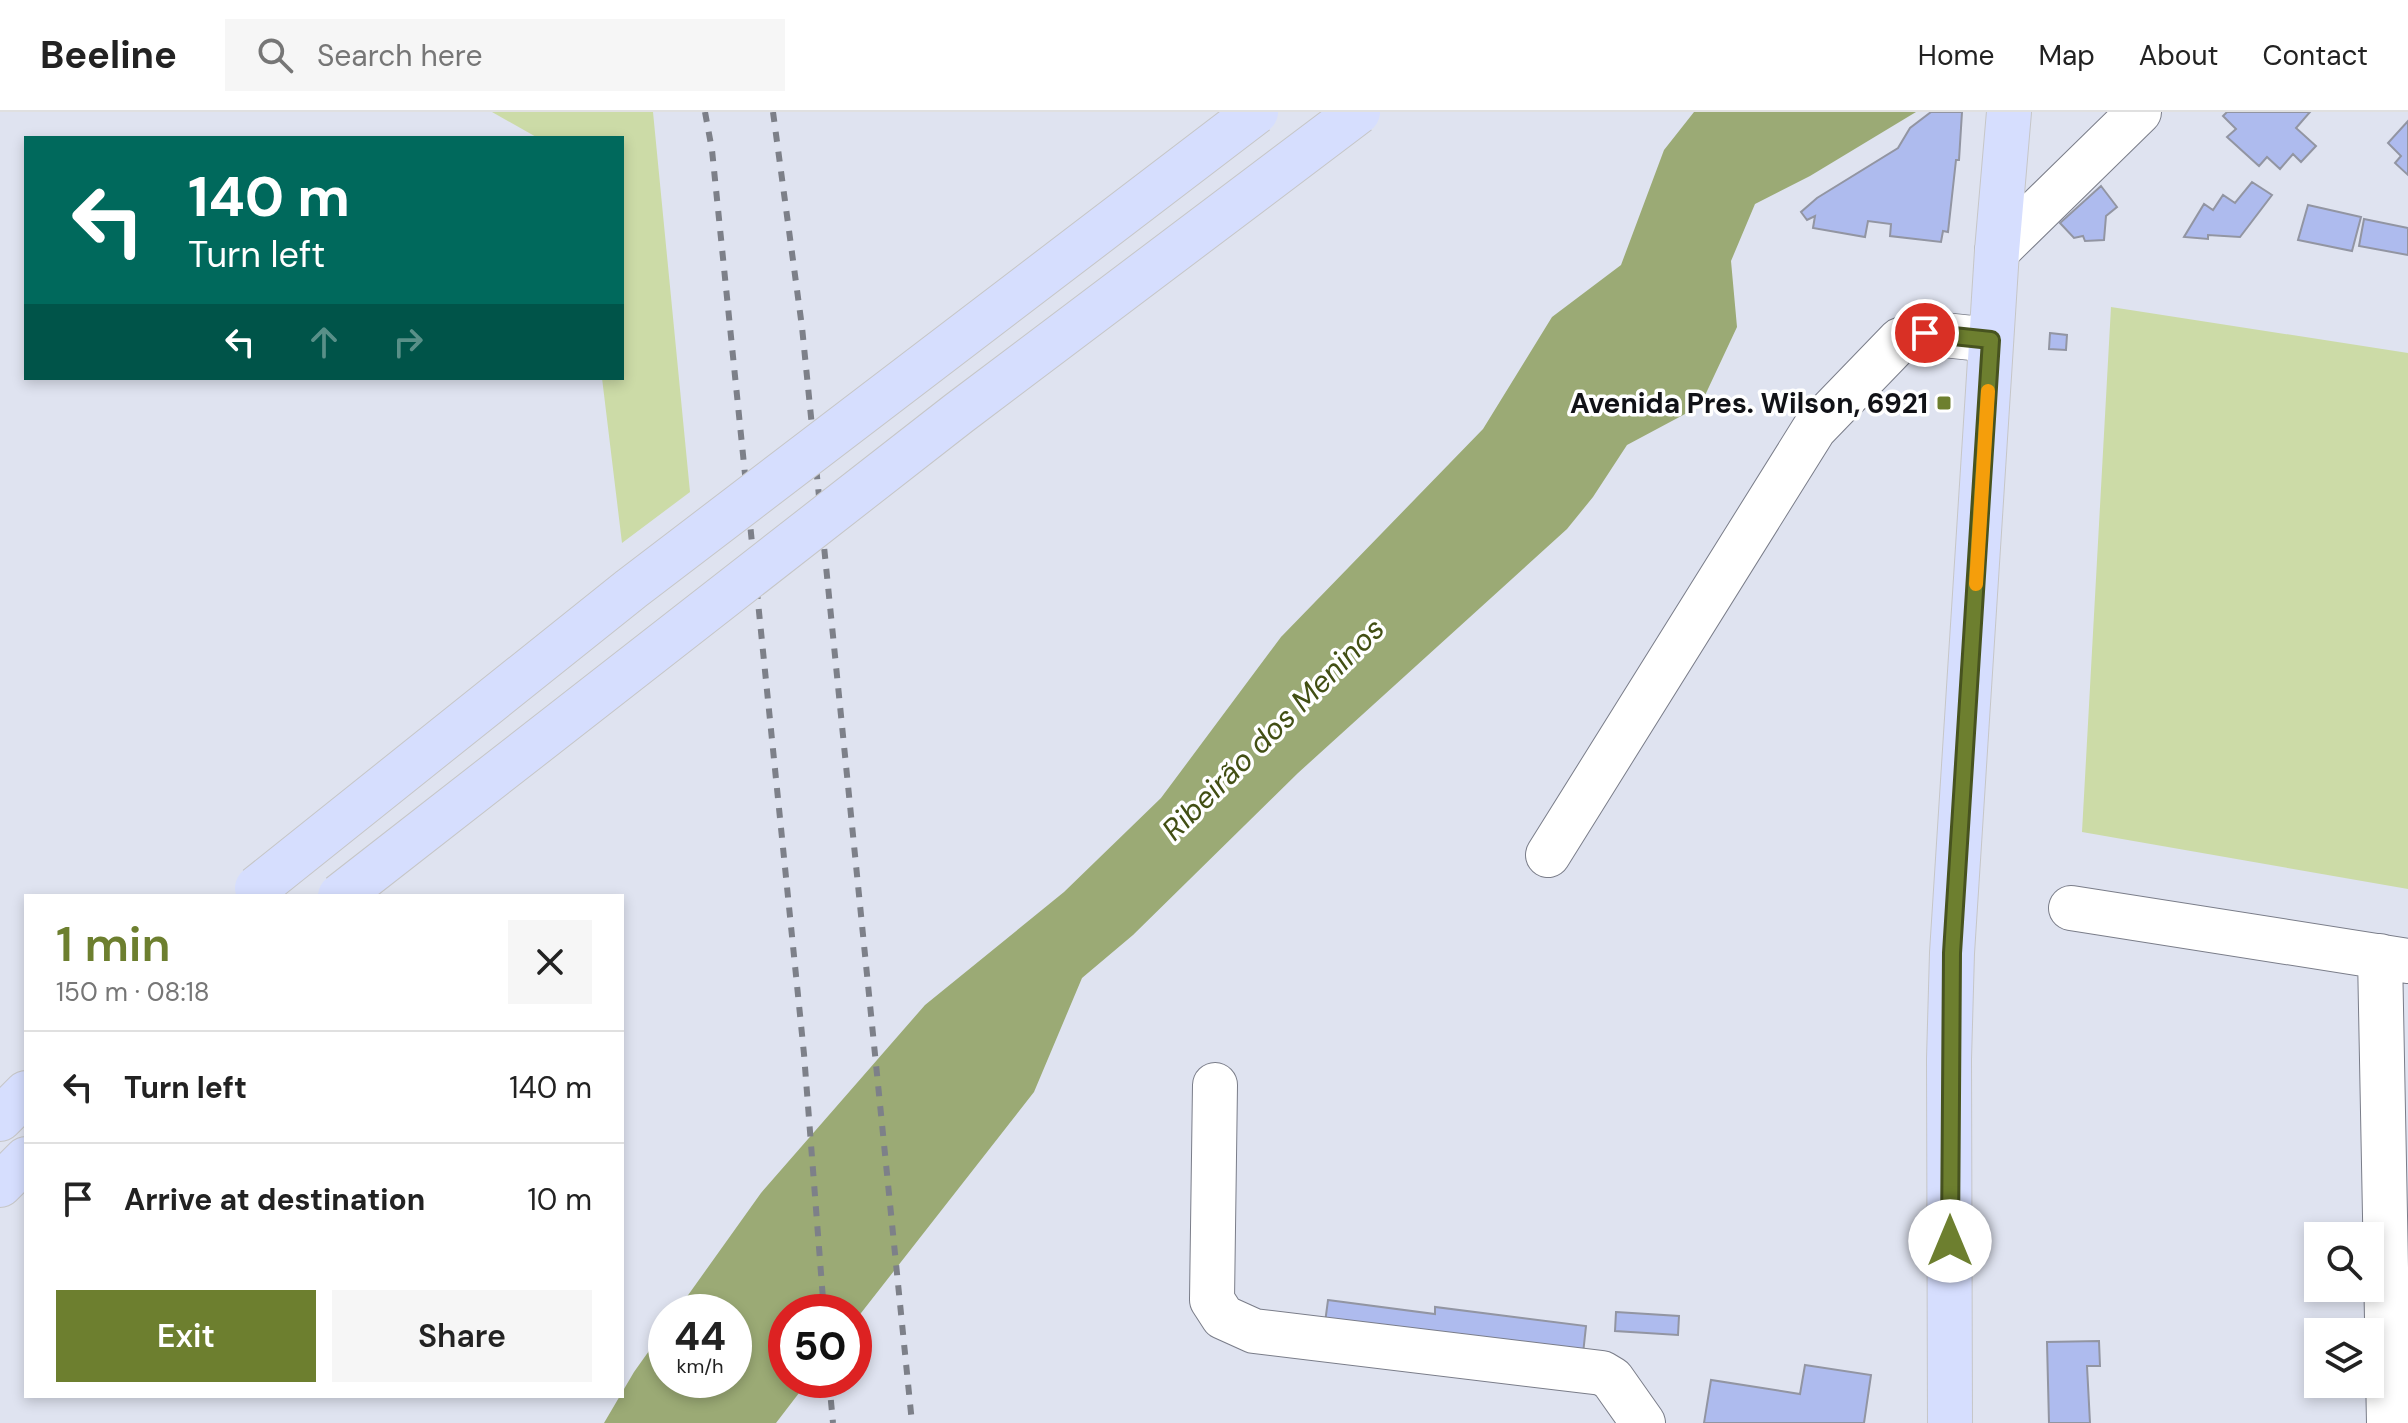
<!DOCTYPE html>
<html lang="en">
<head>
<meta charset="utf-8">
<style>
	body { margin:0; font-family:"DM Sans",sans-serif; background:#f6f6f6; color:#222; height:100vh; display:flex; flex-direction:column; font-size:30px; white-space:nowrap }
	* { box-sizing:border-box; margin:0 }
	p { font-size:26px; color:#767676 }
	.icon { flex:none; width:44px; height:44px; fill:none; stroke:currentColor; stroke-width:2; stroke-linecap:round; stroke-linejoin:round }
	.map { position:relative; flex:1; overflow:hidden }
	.panel { position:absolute; left:24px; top:782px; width:600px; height:504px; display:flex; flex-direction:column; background:#fff; border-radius:0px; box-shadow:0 4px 12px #0003 }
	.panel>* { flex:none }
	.banner { position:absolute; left:24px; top:24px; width:600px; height:244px; border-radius:0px; box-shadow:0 4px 12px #0003; background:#00695c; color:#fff; overflow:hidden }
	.buttons { position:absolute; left:2304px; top:1110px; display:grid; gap:16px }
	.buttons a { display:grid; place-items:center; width:80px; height:80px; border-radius:0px; background:#fff; box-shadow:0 4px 12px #0003; font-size:40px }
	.speed { position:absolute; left:648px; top:1182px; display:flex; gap:16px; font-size:40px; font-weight:700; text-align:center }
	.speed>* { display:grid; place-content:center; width:104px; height:104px; border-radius:50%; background:#fff; box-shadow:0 4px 12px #0003; line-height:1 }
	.speed small { font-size:20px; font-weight:400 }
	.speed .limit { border:12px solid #d22; background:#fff; color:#111 }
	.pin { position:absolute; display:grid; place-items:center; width:68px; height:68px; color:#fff; margin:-34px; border:4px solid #fff; border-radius:50%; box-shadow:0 2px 8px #0007 }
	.me { position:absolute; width:88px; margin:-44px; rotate:0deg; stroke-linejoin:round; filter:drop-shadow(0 0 6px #0008) }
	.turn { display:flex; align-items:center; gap:28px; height:168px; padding:0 32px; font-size:36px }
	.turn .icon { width:104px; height:104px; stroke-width:2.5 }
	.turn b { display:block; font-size:56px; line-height:68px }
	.lanes { display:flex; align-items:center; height:76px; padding:0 32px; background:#0003; justify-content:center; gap:40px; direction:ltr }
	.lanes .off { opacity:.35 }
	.round { display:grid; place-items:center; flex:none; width:84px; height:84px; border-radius:0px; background:#f6f6f6 }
	.head { display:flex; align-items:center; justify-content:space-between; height:136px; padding:0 32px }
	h1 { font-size:48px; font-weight:600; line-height:60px; color:#6d7f2f }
	.action { display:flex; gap:16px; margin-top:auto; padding:16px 32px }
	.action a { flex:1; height:92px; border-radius:0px; background:#6d7f2f; color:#fff; font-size:32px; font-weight:600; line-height:92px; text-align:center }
	.action a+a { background:#f6f6f6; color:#222 }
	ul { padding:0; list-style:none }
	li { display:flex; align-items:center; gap:24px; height:112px; padding:0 32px; border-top:2px solid #e0e0e0 }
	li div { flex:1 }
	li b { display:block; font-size:30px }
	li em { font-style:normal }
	header { display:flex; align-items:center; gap:48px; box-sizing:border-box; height:112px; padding:0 40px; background:#fff; border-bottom:2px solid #e0e0e0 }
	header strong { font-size:38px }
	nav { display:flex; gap:44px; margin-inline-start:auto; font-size:28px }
	.search { width:560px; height:72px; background:#f6f6f6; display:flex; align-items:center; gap:20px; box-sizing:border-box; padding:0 28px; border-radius:0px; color:#767676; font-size:30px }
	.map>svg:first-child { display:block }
	.green { fill:#ccdba7 }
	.water { fill:#9baa75 }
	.building { fill:#aebbee; stroke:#9295a2; stroke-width:2 }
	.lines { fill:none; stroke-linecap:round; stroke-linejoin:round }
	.minor-casing { stroke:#7a7d89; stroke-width:46 }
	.major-casing { stroke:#c6c6c7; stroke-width:46 }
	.minor { stroke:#fff; stroke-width:44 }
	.major { stroke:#d6defe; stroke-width:44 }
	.rail { stroke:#7d8089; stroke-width:6; stroke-dasharray:10 10; stroke-linecap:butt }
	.major-bridge-casing { stroke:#c6c6c7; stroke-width:46; stroke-linecap:butt }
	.major-bridge { stroke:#d6defe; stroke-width:44 }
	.route-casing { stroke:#47531f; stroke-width:20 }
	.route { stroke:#6d7f2f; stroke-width:14 }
	.slow { stroke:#f59e0b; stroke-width:14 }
	.poi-dot { fill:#6d7f2f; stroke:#fff; stroke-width:3 }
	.labels { text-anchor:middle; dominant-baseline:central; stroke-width:7; stroke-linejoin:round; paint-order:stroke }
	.poi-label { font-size:28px; font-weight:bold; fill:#111217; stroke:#fff; text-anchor:end }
	.water-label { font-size:30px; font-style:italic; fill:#424f14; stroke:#fff }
</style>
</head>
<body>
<header>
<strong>Beeline</strong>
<div class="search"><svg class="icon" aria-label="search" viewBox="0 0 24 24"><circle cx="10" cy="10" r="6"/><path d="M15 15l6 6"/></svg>Search here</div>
<nav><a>Home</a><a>Map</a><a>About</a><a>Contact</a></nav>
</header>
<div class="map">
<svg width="2408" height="1311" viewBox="0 0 2408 1311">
	<rect width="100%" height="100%" fill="#dfe3f0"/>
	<path class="green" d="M492,0H653L690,380L622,431L602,266H622V26H538Z
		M2111,195L2408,241V777L2082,720Z"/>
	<path class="water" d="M1694,0H1916L1810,64L1755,92L1731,149L1737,215L1700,294L1627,333L1593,385L1567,417L1298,661L1133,823L1082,866L1034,980L854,1210V1200H786V1268H809L776,1311H604L634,1260L666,1215V1268H734V1200H676L761,1081L925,893L1064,780L1161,686L1281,525L1483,317L1552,205L1621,153L1664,38Z"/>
	<path class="building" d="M1931,0H1962L1959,48H1956L1948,120L1943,119L1941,130L1890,124L1891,112L1868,109L1865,125L1813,116L1815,104L1807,108L1801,100L1817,86L1898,36L1910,16Z
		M2227,0H2310L2296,16L2316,34L2301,50L2293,42L2280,57L2267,45L2259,54L2227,25L2236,17L2223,4Z
		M2408,9V63L2395,51L2401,44L2388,31Z
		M2252,70L2272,83L2240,125L2208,123V127L2184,125L2204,92L2213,98L2223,83L2235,91Z
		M2101,74L2117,95L2106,104L2104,128L2085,129L2083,124L2074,126L2060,111Z
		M2308,93L2361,105L2352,139L2298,128Z
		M2364,107L2408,116V143L2359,134Z
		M2050,221L2067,223L2066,238L2049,237Z
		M1328,1188L1435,1202V1195L1586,1214L1582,1251L1324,1218Z
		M1616,1200L1679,1204L1678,1223L1615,1219Z
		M2099,1229L2100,1254H2087L2090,1311H2049L2047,1230Z
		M1805,1253L1871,1263L1864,1311H1704L1711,1268L1800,1282Z"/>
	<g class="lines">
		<defs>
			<path id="minor" d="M1997,139L2139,0
				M1548,743L1814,317L1900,228L1925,221L1991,228
				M2071,796L2408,849
				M2380,844L2389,1311
				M1215,973L1212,1188L1223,1205L1254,1219L1602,1261L1612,1267L1643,1311"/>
			<path id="major" d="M0,1007L26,981
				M0,1073L26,1047
				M1950,1311L1949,947L1952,841L1997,139L2009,0"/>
		</defs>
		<use href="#minor" class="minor-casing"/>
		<use href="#major" class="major-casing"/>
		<use href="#minor" class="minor"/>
		<use href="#major" class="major"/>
		<path class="rail" d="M705,0L712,38L804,942L824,1200
			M773,0L802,215L912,1311
			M829,1268L833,1311"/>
		<defs>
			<path id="major-bridge" d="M257,776L631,477L1256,0
				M340,784L959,301L1358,0"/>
		</defs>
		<use href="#major-bridge" class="major-bridge-casing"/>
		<use href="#major-bridge" class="major-bridge"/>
	</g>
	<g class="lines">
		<defs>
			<path id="route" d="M1925,221L1991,228L1952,841L1950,1129"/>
		</defs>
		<use href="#route" class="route-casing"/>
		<use href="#route" class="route"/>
		<path class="slow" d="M1976,472L1988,279"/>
	</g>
	<rect class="poi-dot" x="1936" y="283" width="16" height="16" rx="4"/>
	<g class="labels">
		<g class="poi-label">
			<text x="1928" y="291">Avenida Pres. Wilson, 6921</text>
		</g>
		<g class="water-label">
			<text transform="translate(1273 617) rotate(-45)">Ribeirão dos Meninos</text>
		</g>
	</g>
</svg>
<div class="buttons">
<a><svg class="icon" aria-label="search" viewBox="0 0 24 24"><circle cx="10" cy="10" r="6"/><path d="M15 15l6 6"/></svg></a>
<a><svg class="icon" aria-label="layers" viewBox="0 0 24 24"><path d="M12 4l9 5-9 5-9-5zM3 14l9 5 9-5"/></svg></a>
</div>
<div class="speed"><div>44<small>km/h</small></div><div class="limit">50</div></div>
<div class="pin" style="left:1925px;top:221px;background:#d93025"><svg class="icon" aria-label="arrive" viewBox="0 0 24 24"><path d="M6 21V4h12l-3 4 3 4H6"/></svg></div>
<svg class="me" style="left:1950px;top:1129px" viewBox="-20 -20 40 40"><circle r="19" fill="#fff"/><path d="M0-13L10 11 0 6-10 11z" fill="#6d7f2f"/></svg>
<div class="banner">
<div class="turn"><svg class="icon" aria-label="left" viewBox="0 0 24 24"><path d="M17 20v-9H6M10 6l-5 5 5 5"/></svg><div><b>140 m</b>Turn left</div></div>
<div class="lanes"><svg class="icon" aria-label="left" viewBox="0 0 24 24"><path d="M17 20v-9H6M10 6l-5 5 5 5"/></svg><svg class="icon off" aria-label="ahead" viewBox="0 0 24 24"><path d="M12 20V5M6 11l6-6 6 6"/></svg><svg class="icon off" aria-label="right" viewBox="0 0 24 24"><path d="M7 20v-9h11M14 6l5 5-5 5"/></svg></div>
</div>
<section class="panel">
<div class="head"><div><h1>1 min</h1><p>150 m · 08:18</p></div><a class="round"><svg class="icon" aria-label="close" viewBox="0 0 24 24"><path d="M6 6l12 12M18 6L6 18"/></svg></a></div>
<ul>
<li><svg class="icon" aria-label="left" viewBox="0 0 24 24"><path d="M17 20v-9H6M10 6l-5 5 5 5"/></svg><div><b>Turn left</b></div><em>140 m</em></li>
<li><svg class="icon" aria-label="arrive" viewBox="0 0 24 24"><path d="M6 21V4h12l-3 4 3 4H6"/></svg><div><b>Arrive at destination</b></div><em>10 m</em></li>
</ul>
<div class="action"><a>Exit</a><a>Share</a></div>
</section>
</div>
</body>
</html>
